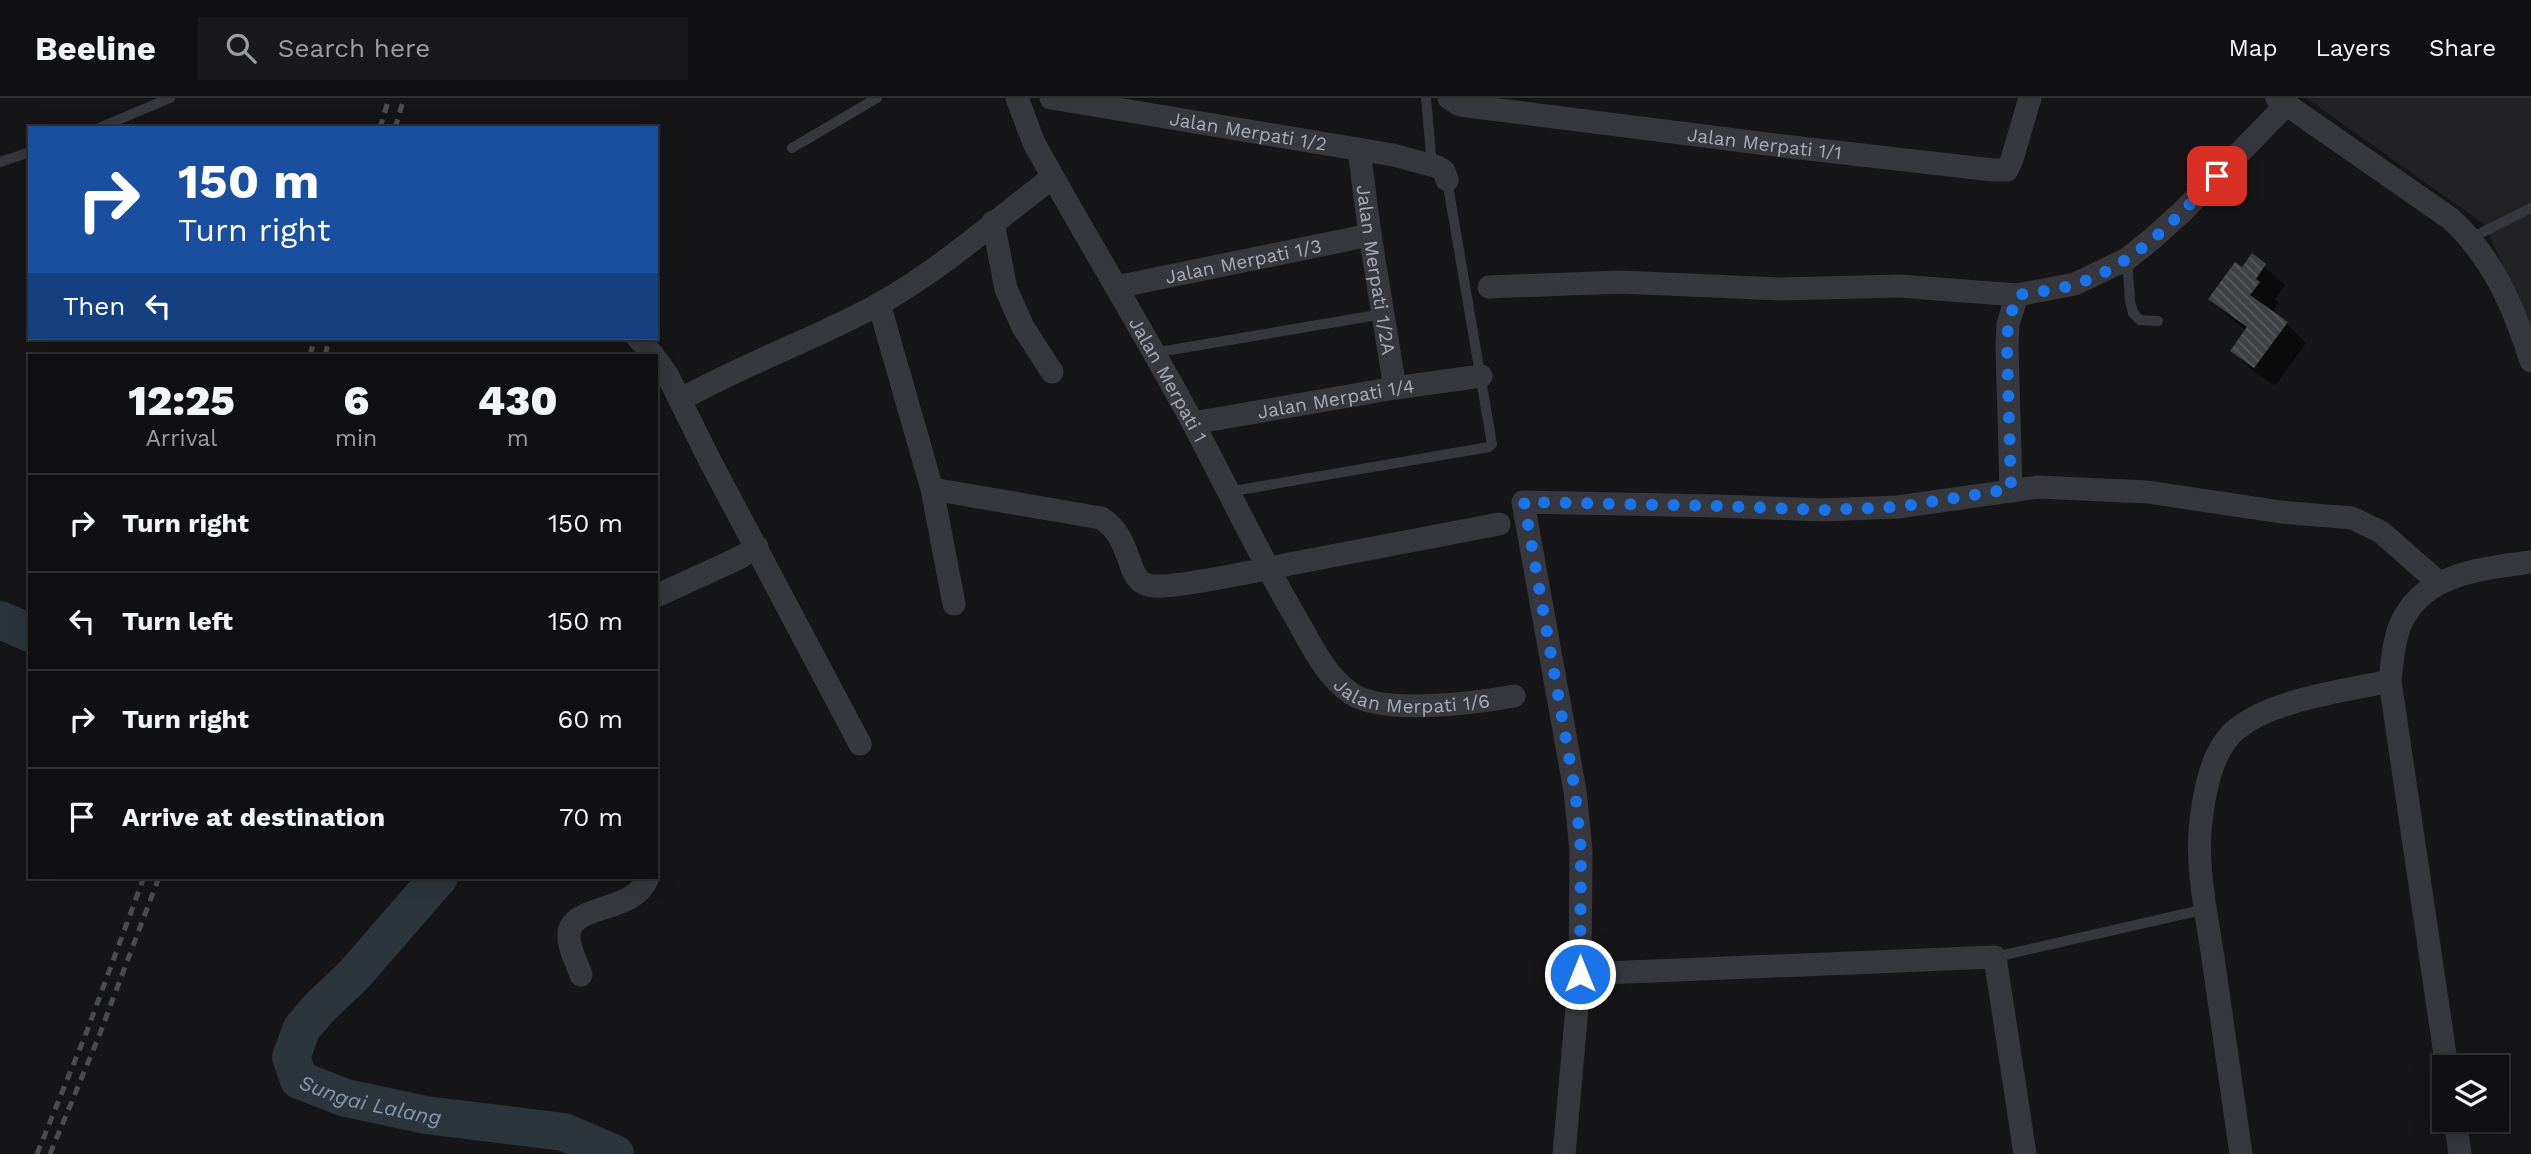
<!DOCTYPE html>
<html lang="en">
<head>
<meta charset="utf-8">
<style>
	body { margin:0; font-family:"Work Sans",sans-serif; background:#19191b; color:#f1f3f6; height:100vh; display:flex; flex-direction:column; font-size:26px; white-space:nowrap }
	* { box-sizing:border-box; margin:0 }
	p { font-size:23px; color:#9c9d9f }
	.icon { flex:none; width:38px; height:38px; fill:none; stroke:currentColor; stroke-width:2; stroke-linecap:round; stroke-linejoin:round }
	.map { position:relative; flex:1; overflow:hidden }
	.side { position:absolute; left:28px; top:256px; width:630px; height:525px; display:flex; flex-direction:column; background:#101012; border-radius:0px; box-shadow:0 4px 18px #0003,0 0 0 2px #303032 }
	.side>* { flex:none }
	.banner { position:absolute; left:28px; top:28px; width:630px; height:214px; border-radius:0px; box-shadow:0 4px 18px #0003,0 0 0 2px #303032; background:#1a4fa0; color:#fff; overflow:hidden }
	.fabs { position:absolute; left:2432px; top:957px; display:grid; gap:14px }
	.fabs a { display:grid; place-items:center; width:77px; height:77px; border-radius:0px; background:#101012; box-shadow:0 4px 18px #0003,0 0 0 2px #303032; font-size:35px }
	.pin { position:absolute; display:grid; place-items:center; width:60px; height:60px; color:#fff; margin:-30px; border-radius:14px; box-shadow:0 4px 10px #0006 }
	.me { position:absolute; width:77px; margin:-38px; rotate:0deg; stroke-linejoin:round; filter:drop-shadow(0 0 5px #0008) }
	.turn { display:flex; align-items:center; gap:24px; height:147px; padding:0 35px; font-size:32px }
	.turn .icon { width:91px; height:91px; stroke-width:2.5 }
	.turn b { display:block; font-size:49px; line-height:60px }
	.then { display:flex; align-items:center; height:66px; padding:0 35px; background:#0003; gap:14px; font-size:26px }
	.eta { display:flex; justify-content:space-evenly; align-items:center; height:119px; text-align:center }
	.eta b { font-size:42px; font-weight:800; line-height:49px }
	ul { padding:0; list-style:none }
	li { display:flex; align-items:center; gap:21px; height:98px; padding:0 35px; border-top:2px solid #303032 }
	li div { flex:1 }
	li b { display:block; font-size:26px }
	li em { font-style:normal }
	header { display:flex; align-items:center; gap:42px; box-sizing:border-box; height:98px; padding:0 35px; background:#101012; border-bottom:2px solid #303032 }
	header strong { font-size:33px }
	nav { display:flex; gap:38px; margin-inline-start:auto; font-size:24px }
	.search { width:490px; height:63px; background:#19191b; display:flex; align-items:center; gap:18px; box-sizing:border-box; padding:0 24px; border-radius:0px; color:#9c9d9f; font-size:26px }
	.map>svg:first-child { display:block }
	.built { fill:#222225 }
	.shadow { fill:#0007 }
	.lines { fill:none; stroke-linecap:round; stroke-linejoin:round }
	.river { stroke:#2c353c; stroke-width:38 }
	.building { fill:url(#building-back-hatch) }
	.service { stroke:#37383d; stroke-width:10 }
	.minor { stroke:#37383d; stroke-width:23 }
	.rail { stroke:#4a4c52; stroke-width:5; stroke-dasharray:9 7; stroke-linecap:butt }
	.route { stroke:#1a73e8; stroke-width:12; stroke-dasharray:0 21.6 }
	.labels { text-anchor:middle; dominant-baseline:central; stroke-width:7; stroke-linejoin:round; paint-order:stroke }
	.street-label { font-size:19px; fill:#a8adb8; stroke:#111113 }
	.water-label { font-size:21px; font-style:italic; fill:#7f9bb3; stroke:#111113 }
</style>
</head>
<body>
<header>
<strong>Beeline</strong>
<div class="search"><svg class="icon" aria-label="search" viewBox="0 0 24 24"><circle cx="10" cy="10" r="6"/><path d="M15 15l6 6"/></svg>Search here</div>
<nav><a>Map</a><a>Layers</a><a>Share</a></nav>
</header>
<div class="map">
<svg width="2531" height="1056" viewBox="0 0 2531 1056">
	<defs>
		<pattern id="building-back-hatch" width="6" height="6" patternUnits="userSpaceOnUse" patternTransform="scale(1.75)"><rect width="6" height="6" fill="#404145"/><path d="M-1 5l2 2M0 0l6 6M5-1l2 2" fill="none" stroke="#595a5e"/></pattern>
	</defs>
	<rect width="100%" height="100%" fill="#161618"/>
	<path class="built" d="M2306,0H2531V230L2484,126Z"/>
	<path class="shadow" d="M2252,158L2285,187L2275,201L2279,205L2271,215L2287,226L2306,245L2275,288L2252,272L2232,253L2247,233L2230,220L2210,201L2242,172Z"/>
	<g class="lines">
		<g class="river">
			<path d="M0,522L30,535"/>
			<path id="s1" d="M439,779L353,878L320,909L302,930L291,959L299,982L346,1000L426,1017L564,1034L615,1056"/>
		</g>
	</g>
	<path class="building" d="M2252,155L2266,166L2256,181L2260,184L2250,197L2288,224L2254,270L2230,253L2247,229L2208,201L2235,164L2242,169Z"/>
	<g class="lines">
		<path class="service" d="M1426,0L1432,67
			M99,30L170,0
			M792,50L877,0
			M0,64L30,54
			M2471,140L2531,110
			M2127,161L2130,203L2133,215L2140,222L2158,223
			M1153,255L1383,216
			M1228,394L1489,349L1492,346L1447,82
			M1995,859L2206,811"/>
		<g class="minor">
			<path id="s2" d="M1017,0L1034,45C1086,140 1143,232 1194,327C1228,391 1259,457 1296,520C1311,546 1325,578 1352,596C1384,617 1476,605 1514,598"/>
			<path id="s3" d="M1051,0L1393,57L1438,69L1444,73L1447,82"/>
			<path id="s4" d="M1449,0L1460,7L1783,48L1993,72H2007L2012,61L2030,0"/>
			<path d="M2277,0L2451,121C2493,160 2514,210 2531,263"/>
			<path id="s5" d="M1359,52L1370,137L1395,290"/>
			<path d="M993,124L1006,191L1023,229L1052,274"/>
			<path id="s6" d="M1116,189L1370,137"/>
			<path d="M1489,189L1620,184L1780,191L1899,188L2017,197L2075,186L2127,161L2152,141L2182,114L2287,6"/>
			<path d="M879,206L932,391L954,506"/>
			<path d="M638,240L653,257"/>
			<path d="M656,261L668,278L708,359L860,646"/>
			<path d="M680,302C745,265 816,241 881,205C943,170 996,122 1053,79"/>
			<path id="s7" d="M1193,325L1395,290L1481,278"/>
			<path d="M932,391L1101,420C1130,437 1127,477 1143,485C1152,490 1164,488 1174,487C1215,482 1255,473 1295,465C1363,452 1431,439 1499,426"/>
			<path d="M2011,391L2007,249L2008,226L2017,197"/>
			<path d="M656,498L739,460L757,449"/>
			<path d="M1580,876L1995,859L2025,1056"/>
			<path d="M581,877C577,865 568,848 569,836C571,805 636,816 648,779"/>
			<path d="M2447,970L2390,583C2392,565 2393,547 2399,530C2420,475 2481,471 2531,464"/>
			<path d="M2455,1022L2460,1056"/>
			<path d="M1564,1056L1580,876L1581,752L1575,693L1523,404L1717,408L1823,412L1898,409L2038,389L2148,394L2281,414L2352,420L2381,434L2438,484"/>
			<path d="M2241,1056C2232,991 2222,926 2213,860C2207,819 2197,775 2200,733C2203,700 2210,651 2238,630C2275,601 2344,593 2390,583"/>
		</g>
		<path class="rail" d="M380,30L389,0
			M395,30L404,0
			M310,257L315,240
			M325,257L330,240
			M37,1056L87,933L144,779
			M50,1056L99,938L159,779"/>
	</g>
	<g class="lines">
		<path class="route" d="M1580,876L1581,752L1575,693L1524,404L1717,408L1823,412L1898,409L2011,391L2007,249L2008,226L2017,197C2036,194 2057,192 2076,186C2133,168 2177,120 2217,78"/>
	</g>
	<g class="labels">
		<g class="street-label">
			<text stroke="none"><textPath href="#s3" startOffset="200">Jalan Merpati 1/2</textPath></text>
			<text stroke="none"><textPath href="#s4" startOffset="320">Jalan Merpati 1/1</textPath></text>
			<text stroke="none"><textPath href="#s6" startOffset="130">Jalan Merpati 1/3</textPath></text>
			<text stroke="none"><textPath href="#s5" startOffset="121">Jalan Merpati 1/2A</textPath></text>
			<text stroke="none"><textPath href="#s2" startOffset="320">Jalan Merpati 1</textPath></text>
			<text stroke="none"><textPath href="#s7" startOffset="145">Jalan Merpati 1/4</textPath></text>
			<text stroke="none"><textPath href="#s2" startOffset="746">Jalan Merpati 1/6</textPath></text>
		</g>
		<g class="water-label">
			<text stroke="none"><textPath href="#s1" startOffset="334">Sungai Lalang</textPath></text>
		</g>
	</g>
</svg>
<div class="fabs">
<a><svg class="icon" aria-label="layers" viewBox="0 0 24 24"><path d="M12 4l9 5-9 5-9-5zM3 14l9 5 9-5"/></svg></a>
</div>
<div class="pin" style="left:2217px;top:78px;background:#d93025"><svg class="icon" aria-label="arrive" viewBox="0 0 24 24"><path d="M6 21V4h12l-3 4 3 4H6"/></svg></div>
<svg class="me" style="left:1580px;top:876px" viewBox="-20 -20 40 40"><circle r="17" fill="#1a73e8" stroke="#fff" stroke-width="3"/><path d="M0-11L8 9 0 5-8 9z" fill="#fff"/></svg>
<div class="banner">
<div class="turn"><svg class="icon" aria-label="right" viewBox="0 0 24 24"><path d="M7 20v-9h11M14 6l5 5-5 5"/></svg><div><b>150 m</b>Turn right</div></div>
<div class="then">Then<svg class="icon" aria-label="left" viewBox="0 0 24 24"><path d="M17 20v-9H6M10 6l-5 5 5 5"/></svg></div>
</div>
<section class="side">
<div class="eta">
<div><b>12:25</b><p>Arrival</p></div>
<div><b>6</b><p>min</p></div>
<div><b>430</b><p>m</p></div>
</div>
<ul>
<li><svg class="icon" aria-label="right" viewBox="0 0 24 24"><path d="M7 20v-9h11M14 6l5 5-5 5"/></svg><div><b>Turn right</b></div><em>150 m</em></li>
<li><svg class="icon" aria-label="left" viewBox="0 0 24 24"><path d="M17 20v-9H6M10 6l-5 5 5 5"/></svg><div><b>Turn left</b></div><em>150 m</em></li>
<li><svg class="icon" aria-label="right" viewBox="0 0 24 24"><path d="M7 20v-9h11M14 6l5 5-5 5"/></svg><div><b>Turn right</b></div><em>60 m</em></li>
<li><svg class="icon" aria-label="arrive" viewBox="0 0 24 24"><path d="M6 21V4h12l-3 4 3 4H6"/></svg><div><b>Arrive at destination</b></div><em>70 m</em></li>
</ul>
</section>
</div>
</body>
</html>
